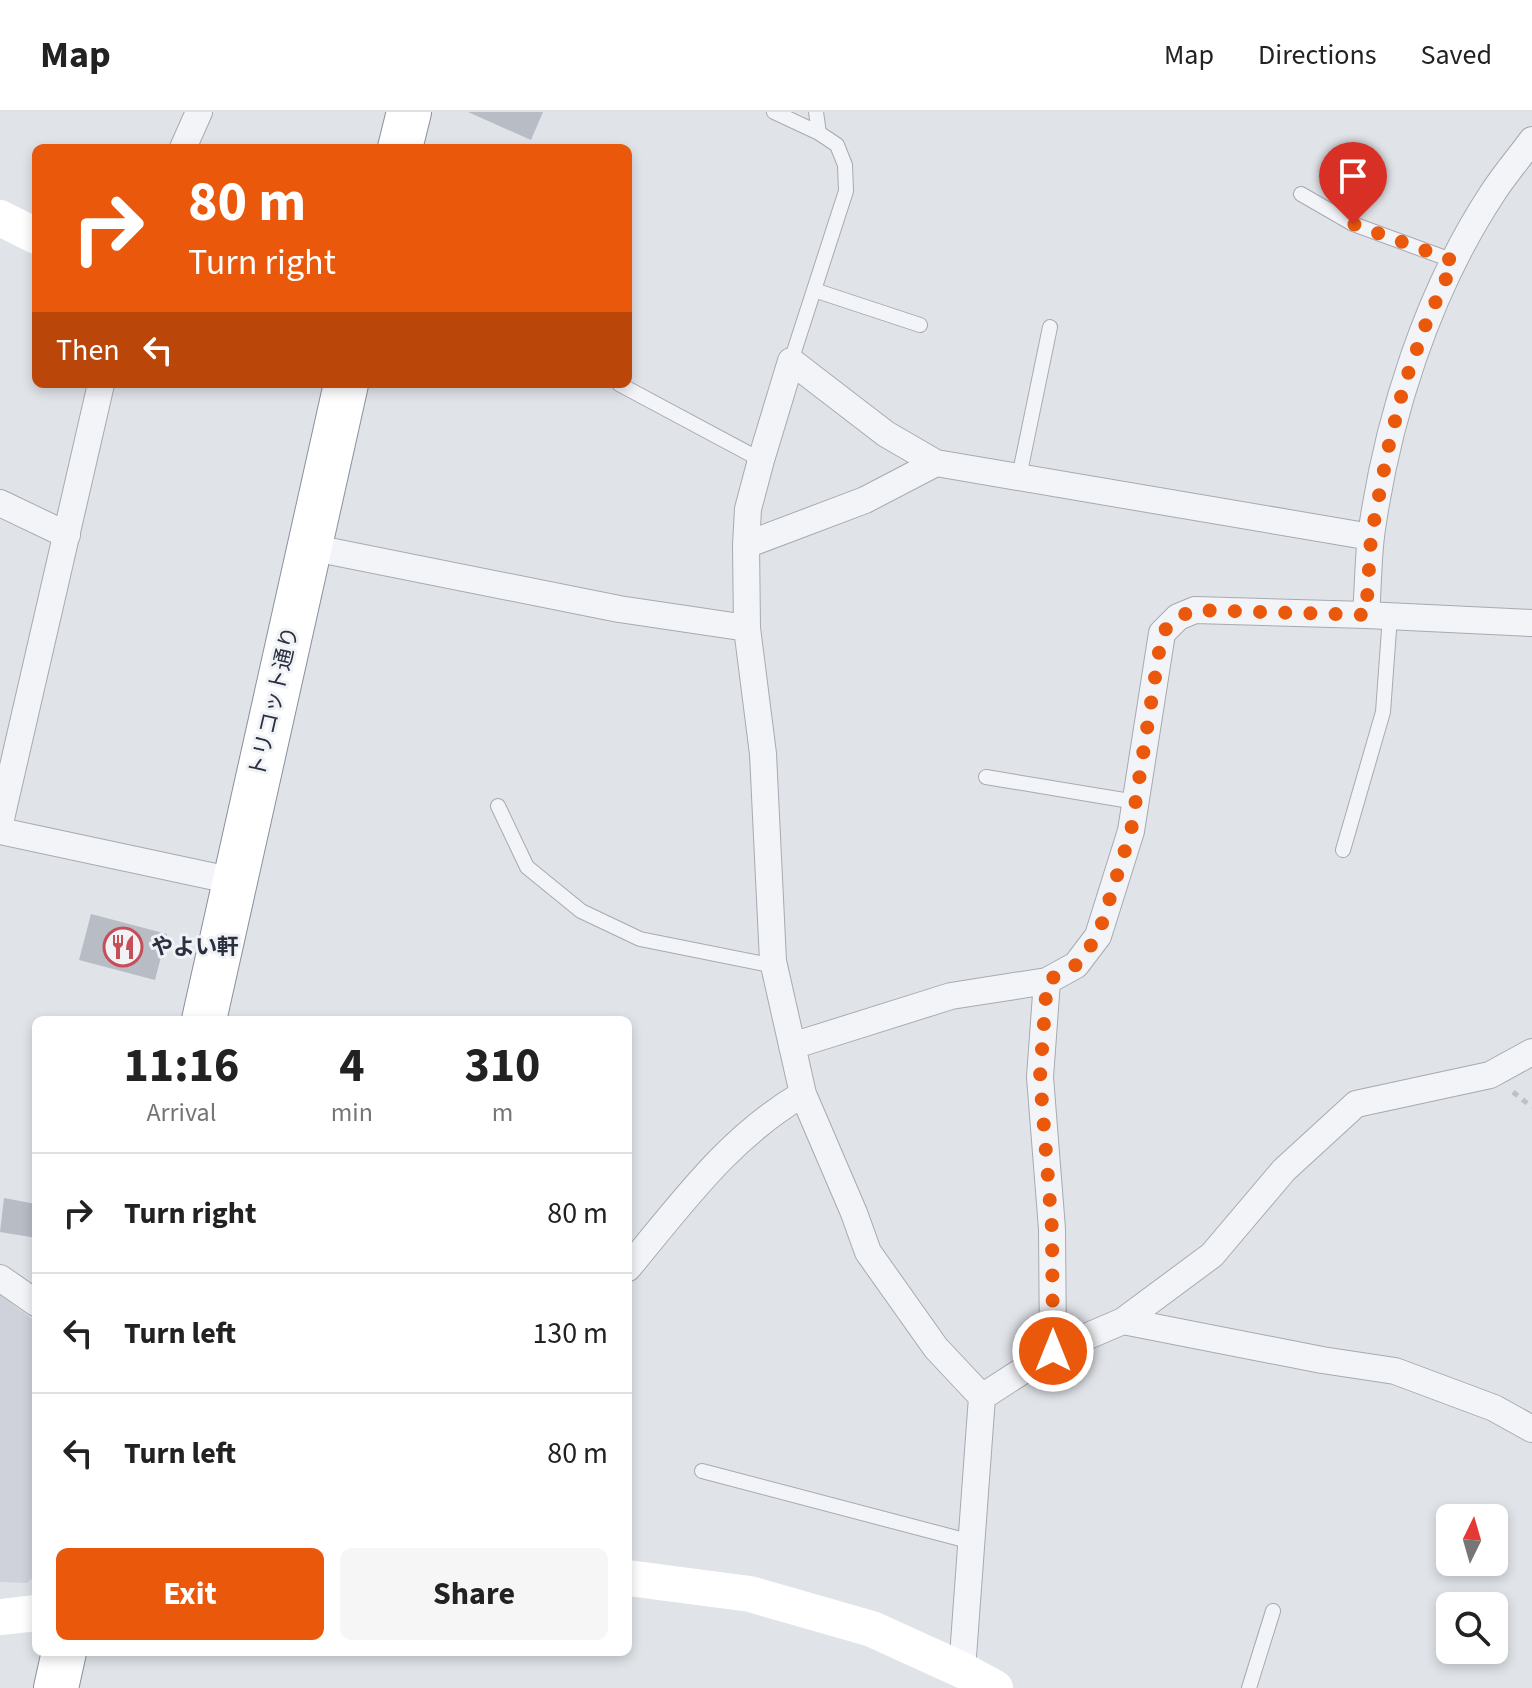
<!DOCTYPE html>
<html lang="en">
<head>
<meta charset="utf-8">
<style>
	body { margin:0; font-family:"Source Sans 3","Noto Sans JP",sans-serif; background:#f6f6f6; color:#222; height:100vh; display:flex; flex-direction:column; font-size:30px; white-space:nowrap }
	* { box-sizing:border-box; margin:0 }
	p { font-size:26px; color:#767676 }
	.icon { flex:none; width:44px; height:44px; fill:none; stroke:currentColor; stroke-width:2; stroke-linecap:round; stroke-linejoin:round }
	.map { position:relative; flex:1; overflow:hidden }
	.details { position:absolute; left:32px; top:904px; width:600px; height:640px; display:flex; flex-direction:column; background:#fff; border-radius:12px; box-shadow:0 4px 12px #0003 }
	.details>* { flex:none }
	.guide { position:absolute; left:32px; top:32px; width:600px; height:244px; border-radius:12px; box-shadow:0 4px 12px #0003; background:#ea580c; color:#fff; overflow:hidden }
	.needle { width:52px; rotate:5deg }
	.fabs { position:absolute; left:1436px; top:1392px; display:grid; gap:16px }
	.fabs a { display:grid; place-items:center; width:72px; height:72px; border-radius:12px; background:#fff; box-shadow:0 4px 12px #0003; font-size:40px }
	.pin { position:absolute; display:grid; place-items:center; width:68px; height:68px; color:#fff; margin:-82px -34px; border-radius:50% 50% 50% 0; rotate:-45deg; box-shadow:0 0 8px #0007 }
	.pin .icon { rotate:45deg }
	.me { position:absolute; width:88px; margin:-44px; rotate:0deg; stroke-linejoin:round; filter:drop-shadow(0 0 6px #0008) }
	.turn { display:flex; align-items:center; gap:28px; height:168px; padding:0 24px; font-size:36px }
	.turn .icon { width:104px; height:104px; stroke-width:2.5 }
	.turn b { display:block; font-size:56px; line-height:68px }
	.then { display:flex; align-items:center; height:76px; padding:0 24px; background:#0003; gap:16px; font-size:30px }
	.eta { display:flex; justify-content:space-evenly; align-items:center; height:136px; text-align:center }
	.eta b { font-size:48px; font-weight:700; line-height:56px }
	.button { display:flex; gap:16px; margin-top:auto; padding:16px 24px }
	.button a { flex:1; height:92px; border-radius:12px; background:#ea580c; color:#fff; font-size:32px; font-weight:700; line-height:92px; text-align:center }
	.button a+a { background:#f6f6f6; color:#222 }
	ul { padding:0; list-style:none }
	li { display:flex; align-items:center; gap:24px; height:120px; padding:0 24px; border-top:2px solid #e0e0e0 }
	li div { flex:1 }
	li b { display:block; font-size:30px }
	li em { font-style:normal }
	header { display:flex; align-items:center; gap:48px; box-sizing:border-box; height:112px; padding:0 40px; background:#fff; border-bottom:2px solid #e0e0e0 }
	header strong { font-size:38px }
	nav { display:flex; gap:44px; margin-inline-start:auto; font-size:28px }
	.map>svg:first-child { display:block }
	.built { fill:#cfd2da }
	.building { fill:#b8bcc5 }
	.lines { fill:none; stroke-linecap:round; stroke-linejoin:round }
	.lane-casing { stroke:#a6aab2; stroke-width:16 }
	.street-casing { stroke:#a6aab2; stroke-width:28 }
	.highway-casing { stroke:#89909e; stroke-width:46 }
	.path { stroke:#bfc1c7; stroke-width:5; stroke-dasharray:6 6; stroke-linecap:butt }
	.lane { stroke:#f3f4f7; stroke-width:14 }
	.street { stroke:#f3f4f7; stroke-width:26 }
	.secondary { stroke:#fff; stroke-width:36 }
	.highway { stroke:#fff; stroke-width:44 }
	.route { stroke:#ea580c; stroke-width:14; stroke-dasharray:0 25.2 }
	.labels { text-anchor:middle; dominant-baseline:central; stroke-width:6; stroke-linejoin:round; paint-order:stroke }
	.street-label { font-size:22px; fill:#2a303f; stroke:#f0f2f6 }
	.poi-label { font-size:22px; font-weight:bold; fill:#2a303f; stroke:#f0f2f6; text-anchor:start }
</style>
</head>
<body>
<header>
<strong>Map</strong>
<nav><a>Map</a><a>Directions</a><a>Saved</a></nav>
</header>
<div class="map">
<svg width="1532" height="1576" viewBox="0 0 1532 1576">
	<rect width="100%" height="100%" fill="#e0e3e8"/>
	<path class="built" d="M0,1183L36,1210V1463L27,1471L0,1470Z"/>
	<path class="building" d="M468,0H543L531,28Z
		M91,802L167,822L155,868L79,848Z
		M4,1086L36,1092V1126L0,1120Z"/>
	<g class="lines">
		<defs>
			<path id="lane" d="M774,0L819,21
				M1301,82L1353,112L1454,149
				M814,178L920,213
				M791,249L846,79L845,53L837,33L819,21L816,0
				M619,272L761,348
				M1019,365L1050,215
				M986,665L1136,690
				M498,694L527,755L581,799L640,827L775,854
				M1343,738L1383,600L1390,504
				M702,1359L972,1430
				M1249,1576L1273,1499"/>
			<path id="street" d="M183,36L199,0
				M0,391L67,423
				M746,433L865,388L936,351
				M309,435L619,497L747,516
				M1366,503C1368,477 1368,450 1371,424C1387,307 1427,181 1492,82C1504,63 1519,46 1532,28
				M0,711L101,272
				M0,719L234,769
				M1047,869L1040,965L1052,1117L1053,1239
				M792,934L951,884L1047,869L1076,853L1098,824L1131,719L1162,521L1178,505L1195,498L1366,503L1532,511
				M628,1156C682,1091 729,1025 803,982
				M0,1166L36,1191
				M1123,1209L1322,1248L1395,1259L1494,1296L1532,1317
				M982,1285L936,1236L868,1140L854,1101L803,982L773,849L763,642L747,516L746,433L748,397L761,348L791,249L886,322L936,351L1371,425
				M962,1558L982,1285L1053,1239L1123,1209L1212,1143L1284,1058L1356,992L1490,963L1532,940"/>
			<path id="highway" d="M400,36L409,0
				M204,908L346,272
				M56,1576L64,1540"/>
		</defs>
		<use href="#lane" class="lane-casing"/>
		<use href="#street" class="street-casing"/>
		<use href="#highway" class="highway-casing"/>
		<path class="path" d="M1513,980L1532,995"/>
		<use href="#lane" class="lane"/>
		<use href="#street" class="street"/>
		<path class="secondary" d="M0,106L36,124
			M628,1466L750,1482L872,1517L962,1558L995,1576
			M0,1505L36,1501"/>
		<use href="#highway" class="highway"/>
	</g>
	<g class="lines">
		<path class="route" d="M1053,1239L1052,1117L1040,965L1047,869L1076,853L1098,824L1131,719L1162,521L1178,505L1195,498L1366,503L1371,425L1388,337L1404,273L1427,209L1454,149L1353,112"/>
	</g>
	<defs>
		<symbol id="restaurant-ring" viewBox="-11 -11 22 22"><circle r="9.5" fill="#f0f2f6" stroke="#c54e58" stroke-width="1.5"/><path d="M-5-6h1v4h1v-4h1v4h1v-4h1v5L-1.5 .5V6h-2V.5L-5-1ZM5-6V6H3V1.5H1.5Q1.5-4 5-6Z" fill="#c54e58"/></symbol>
	</defs>
	<g fill-rule="evenodd">
		<use href="#restaurant-ring" x="101" y="813" width="44" height="44"/>
	</g>
	<g class="labels">
		<g class="street-label">
			<text transform="translate(274 590) rotate(-77)">トリコット通り</text>
		</g>
		<g class="poi-label">
			<text x="151" y="835">やよい軒</text>
		</g>
	</g>
</svg>
<div class="fabs">
<a><svg class="needle" viewBox="-14 -14 28 28"><path d="M0-13l5 13h-10z" fill="#e53935"/><path d="M0 13l5-13h-10z" fill="#767676"/></svg></a>
<a><svg class="icon" aria-label="search" viewBox="0 0 24 24"><circle cx="10" cy="10" r="6"/><path d="M15 15l6 6"/></svg></a>
</div>
<div class="pin" style="left:1353px;top:112px;background:#d93025"><svg class="icon" aria-label="arrive" viewBox="0 0 24 24"><path d="M6 21V4h12l-3 4 3 4H6"/></svg></div>
<svg class="me" style="left:1053px;top:1239px" viewBox="-20 -20 40 40"><circle r="17" fill="#ea580c" stroke="#fff" stroke-width="3"/><path d="M0-11L8 9 0 5-8 9z" fill="#fff"/></svg>
<div class="guide">
<div class="turn"><svg class="icon" aria-label="right" viewBox="0 0 24 24"><path d="M7 20v-9h11M14 6l5 5-5 5"/></svg><div><b>80 m</b>Turn right</div></div>
<div class="then">Then<svg class="icon" aria-label="left" viewBox="0 0 24 24"><path d="M17 20v-9H6M10 6l-5 5 5 5"/></svg></div>
</div>
<section class="details">
<div class="eta">
<div><b>11:16</b><p>Arrival</p></div>
<div><b>4</b><p>min</p></div>
<div><b>310</b><p>m</p></div>
</div>
<ul>
<li><svg class="icon" aria-label="right" viewBox="0 0 24 24"><path d="M7 20v-9h11M14 6l5 5-5 5"/></svg><div><b>Turn right</b></div><em>80 m</em></li>
<li><svg class="icon" aria-label="left" viewBox="0 0 24 24"><path d="M17 20v-9H6M10 6l-5 5 5 5"/></svg><div><b>Turn left</b></div><em>130 m</em></li>
<li><svg class="icon" aria-label="left" viewBox="0 0 24 24"><path d="M17 20v-9H6M10 6l-5 5 5 5"/></svg><div><b>Turn left</b></div><em>80 m</em></li>
</ul>
<div class="button"><a>Exit</a><a>Share</a></div>
</section>
</div>
</body>
</html>
